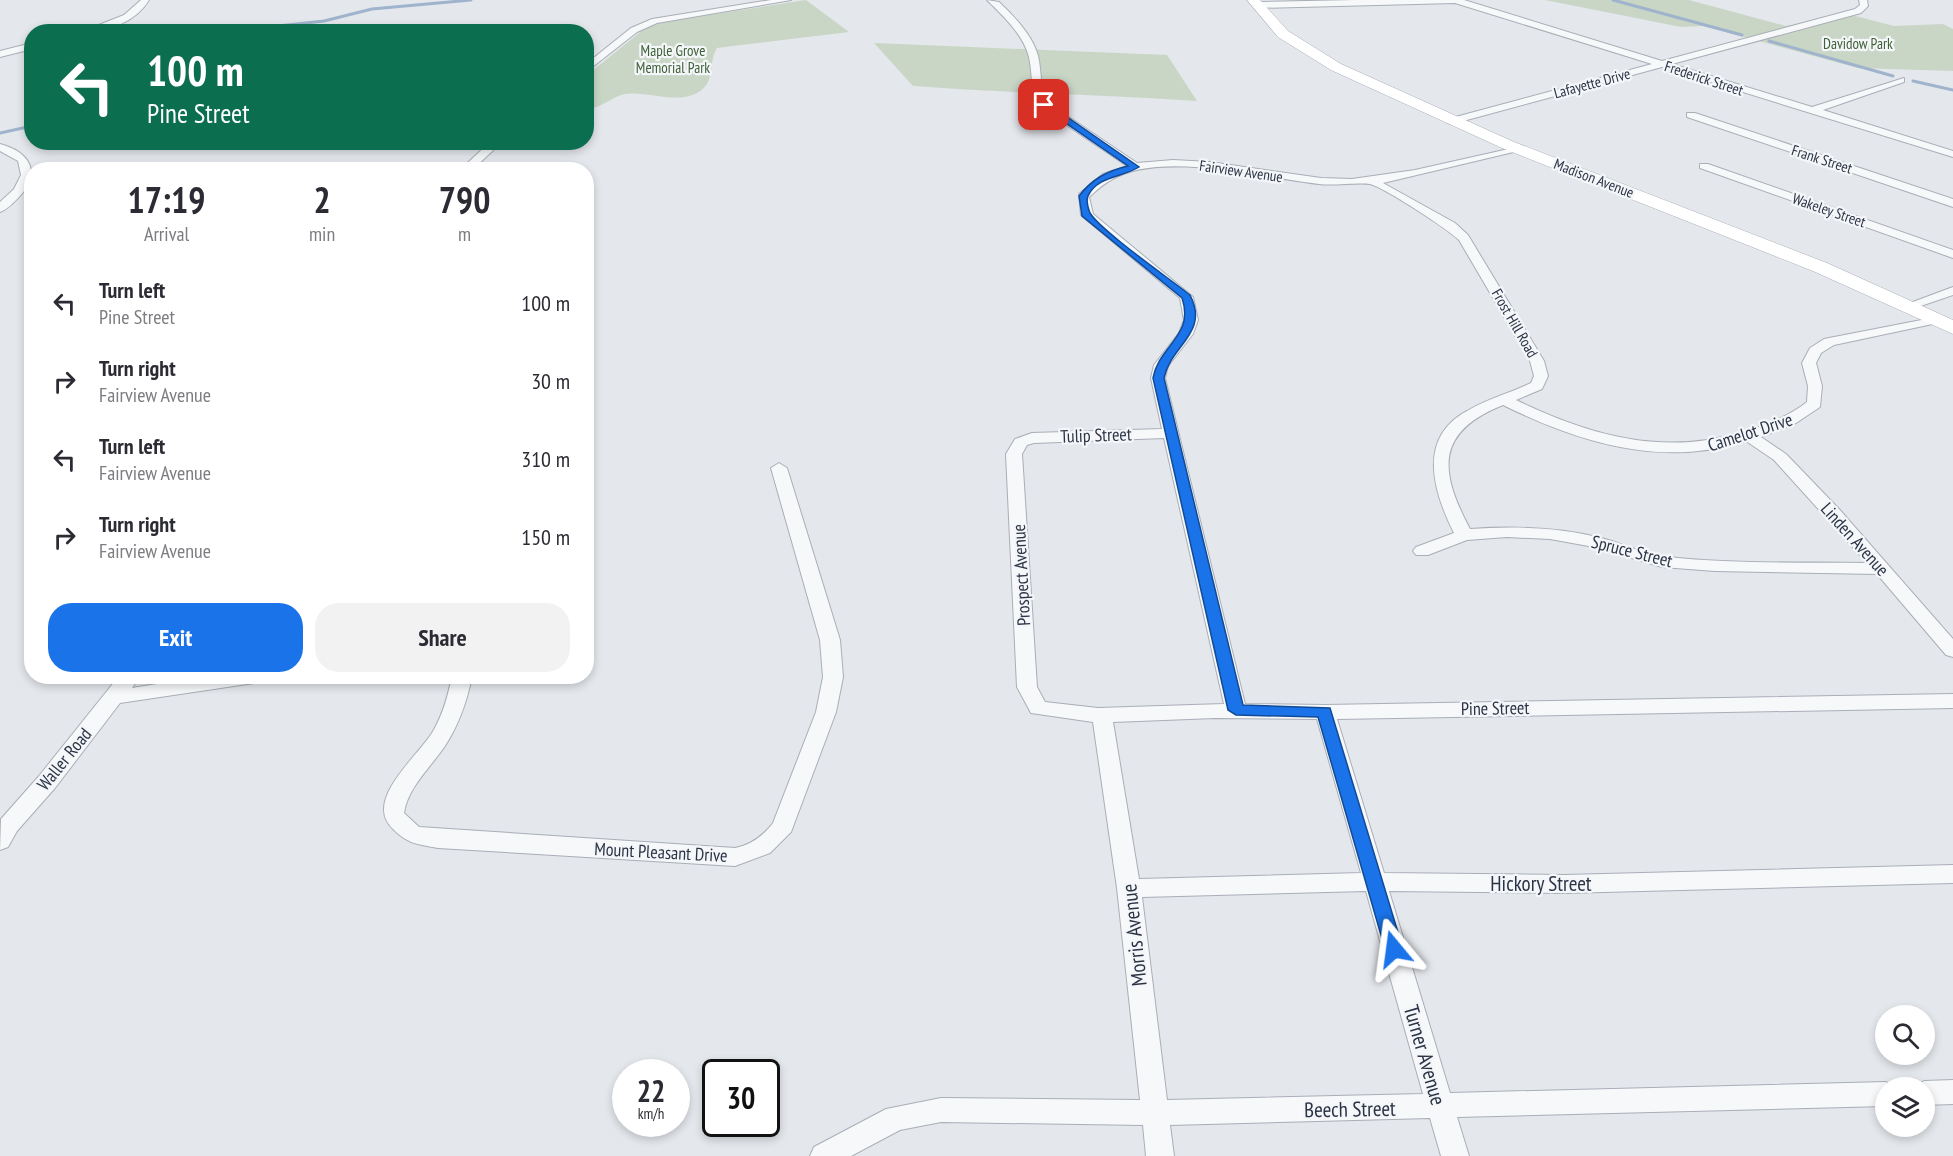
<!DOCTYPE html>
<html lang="en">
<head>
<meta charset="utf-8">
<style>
	body { margin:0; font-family:"PT Sans Narrow",sans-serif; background:#f2f2f3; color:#2b2b33; height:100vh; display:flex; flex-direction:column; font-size:22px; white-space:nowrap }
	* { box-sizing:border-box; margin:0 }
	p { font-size:20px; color:#7c7c81 }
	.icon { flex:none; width:33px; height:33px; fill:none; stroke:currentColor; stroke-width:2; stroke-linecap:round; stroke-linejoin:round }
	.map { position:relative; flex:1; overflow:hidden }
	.panel { position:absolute; left:24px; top:162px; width:570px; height:522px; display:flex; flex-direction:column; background:#fff; border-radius:24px; box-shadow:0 3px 9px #0003 }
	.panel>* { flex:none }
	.guide { position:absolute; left:24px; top:24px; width:570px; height:126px; border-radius:24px; box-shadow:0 3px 9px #0003; background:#0b6e4f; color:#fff; overflow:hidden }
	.fabs { position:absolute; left:1875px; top:1005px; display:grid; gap:12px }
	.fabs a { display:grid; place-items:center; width:60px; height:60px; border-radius:50%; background:#fff; box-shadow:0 3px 9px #0003; font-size:30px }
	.speed { position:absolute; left:612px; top:1059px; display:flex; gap:12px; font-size:30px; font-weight:700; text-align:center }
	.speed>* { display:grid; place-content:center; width:78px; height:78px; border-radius:50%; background:#fff; box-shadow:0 3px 9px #0003; line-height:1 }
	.speed small { font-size:15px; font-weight:400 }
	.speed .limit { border:3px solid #111; border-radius:9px; background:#fff; color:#111 }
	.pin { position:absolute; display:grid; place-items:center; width:51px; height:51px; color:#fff; margin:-26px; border-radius:12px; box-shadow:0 3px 9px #0006 }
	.me { position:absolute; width:66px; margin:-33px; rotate:344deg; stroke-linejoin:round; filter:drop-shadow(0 0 4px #0008) }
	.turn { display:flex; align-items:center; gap:21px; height:126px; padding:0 24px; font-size:27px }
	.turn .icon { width:78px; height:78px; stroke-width:2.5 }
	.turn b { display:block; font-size:42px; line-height:51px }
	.eta { display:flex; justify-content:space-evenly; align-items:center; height:102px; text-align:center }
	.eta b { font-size:36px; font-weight:700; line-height:42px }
	.action { display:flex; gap:12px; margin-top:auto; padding:12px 24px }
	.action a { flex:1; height:69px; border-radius:24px; background:#1a73e8; color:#fff; font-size:24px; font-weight:700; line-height:69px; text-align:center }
	.action a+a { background:#f2f2f3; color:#2b2b33 }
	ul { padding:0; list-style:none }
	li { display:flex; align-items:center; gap:18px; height:78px; padding:0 24px }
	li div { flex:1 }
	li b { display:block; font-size:22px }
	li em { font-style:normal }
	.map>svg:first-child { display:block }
	.green { fill:#c9d6c5 }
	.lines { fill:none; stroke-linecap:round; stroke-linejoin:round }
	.stream { stroke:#9fb4cc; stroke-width:3 }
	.street-casing { stroke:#a9aeb7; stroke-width:2 }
	.secondary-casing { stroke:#a9aeb7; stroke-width:1 }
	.street { fill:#f7f8fa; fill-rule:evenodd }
	.secondary { fill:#fff; fill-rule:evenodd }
	.route { fill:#1a73e8; stroke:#114b97; stroke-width:1.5 }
	.labels { text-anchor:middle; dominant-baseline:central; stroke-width:4.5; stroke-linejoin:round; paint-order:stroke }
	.far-park-label { font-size:15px; fill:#3f6138; stroke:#f4f6f9 }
	.far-street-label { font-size:15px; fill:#2b3445; stroke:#f4f6f9 }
	.street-label { font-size:18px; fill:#2b3445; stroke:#f4f6f9 }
	.near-street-label { font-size:21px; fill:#2b3445; stroke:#f4f6f9 }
</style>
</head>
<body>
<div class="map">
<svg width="1953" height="1156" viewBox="0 0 1953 1156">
	<rect width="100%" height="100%" fill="#e4e7ec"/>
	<path class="green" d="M806,0L849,32L717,48C710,59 713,74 707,84C688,110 650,90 625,94C613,96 602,108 587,109L586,76L644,29L662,22Z
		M1545,0H1689L1786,26L1844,13L1894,26L1943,24L1953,29V71L1858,68L1703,26L1681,27Z
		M874,43L1167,55L1197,101C1102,95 1008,93 913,86Z"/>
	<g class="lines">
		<path class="stream" d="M1613,0L1742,35
			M251,32L278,26L324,21L372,9L471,0
			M1769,41L1893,76
			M1913,81L1953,90
			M0,133L32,126"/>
		<defs>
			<path id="street" d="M141,0H149C135,23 107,32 81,32L124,15Z
				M771,0H791L657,23L637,32L586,72V64L631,28L652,19Z
				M987,0L999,2C1014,16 1033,36 1038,56C1042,72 1039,88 1048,103L1137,163L1173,160L1210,162L1321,178L1352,179L1415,170L1522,146V150L1383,183L1455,223L1468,235L1544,361L1548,376L1542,389L1516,400C1590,436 1665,457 1746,431C1767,425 1789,416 1807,402L1808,386L1802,363L1810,348L1824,339L1942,316V322L1834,345L1821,353L1816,363L1822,386L1820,407L1796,423L1761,437L1786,454L1839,509L1953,639V657L1946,655L1877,574L1715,571L1662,567L1594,547L1550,539L1507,537L1467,540L1428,555H1416L1413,551L1416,547L1454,533C1433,491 1417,438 1467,411C1487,399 1510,393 1531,383L1534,376L1530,361L1459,240C1446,228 1385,188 1370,184C1359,182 1333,186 1319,184C1264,178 1159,150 1111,180C1103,184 1096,191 1089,197L1093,214L1193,297L1198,320L1193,334L1168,366L1165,378L1245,704L1325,705L1953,694V708L1337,719L1384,873L1564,875L1953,865V883L1564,893L1389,891L1450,1093L1886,1082L1896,1088H1886V1106L1457,1117L1469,1156H1441L1430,1118L1170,1125L1174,1156H1146L1143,1125L941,1122L900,1130L851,1156H810L814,1147L886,1109L941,1098L1140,1100L1117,888L1093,722L1031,713L1017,687L1006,454L1015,439L1032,433L1162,429L1151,378L1154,365L1179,333L1184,320L1180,298L1081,215L1079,194L1103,174L1127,166L1040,107C1030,91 1033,75 1029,57C1023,34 1003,16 987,0ZM1503,405C1580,443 1662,468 1746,441L1774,460L1867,563C1801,562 1733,564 1667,557C1645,555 1622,543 1601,538C1558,527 1514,526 1470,529C1439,471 1435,432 1503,405ZM1164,438L1224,704L1098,708L1045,702L1037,687L1022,454L1027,445L1034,443ZM1215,718L1317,719L1361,873L1139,879L1113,722ZM1366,891L1423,1094L1167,1100L1142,897Z
				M1356,0H1464L1662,61L1855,9L1860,5L1859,0H1867L1868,6L1861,13L1672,64L1812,107L1904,78V82L1823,110L1953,151V157L1662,67L1452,124L1448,123V119L1652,64L1455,3L1257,8L1253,5L1257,2Z
				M32,43V49L0,57V51Z
				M1687,113H1695L1953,199V207L1687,117Z
				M490,142H502L472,170H460Z
				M0,144C30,152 42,173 19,197C13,203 8,209 0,212V202L14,189L21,175L18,161L0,151Z
				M1700,164H1708L1953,250V258L1700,168Z
				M1953,287V295L1909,310L1902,306Z
				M779,463L787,468L840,640L843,677L836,712L791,832L770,853L735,866L438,848C417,844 408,844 393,829C363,801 416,758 432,733C443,715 448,696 452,676H472C467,702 459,724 445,746C430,768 408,787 404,813L419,827L735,848C751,845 763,836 773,823L816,712L823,677L820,640L771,468Z
				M119,676H140L132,688L206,676H264L261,681L254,683L120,703L55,788L17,831L8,847L0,850L1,819L39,776Z
				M1953,1080V1104L1924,1105V1088H1913L1924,1081Z"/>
			<path id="secondary" d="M1247,0H1260L1288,31L1341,64L1514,142L1827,263L1953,320V334L1813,271L1502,148L1331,70L1278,37Z"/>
		</defs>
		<use href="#street" class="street-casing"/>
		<use href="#secondary" class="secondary-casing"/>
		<use href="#street" class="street"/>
		<use href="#secondary" class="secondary"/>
	</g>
	<path class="route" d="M1041,103H1047L1139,167C1124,177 1097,176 1088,196C1086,201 1088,208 1090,213C1101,231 1170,279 1190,295C1210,333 1170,346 1164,378L1243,705L1330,708L1403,949L1401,955L1394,957L1388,955L1385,949L1318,717L1236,715L1228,710L1153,378C1159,345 1195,336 1182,298L1082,216L1079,196C1092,179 1107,171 1128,166L1041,106Z"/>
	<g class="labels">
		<g class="far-park-label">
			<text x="1858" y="43">Davidow Park</text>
			<text x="673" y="50">Maple Grove<tspan x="673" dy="17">Memorial Park</tspan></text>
		</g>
		<g class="far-street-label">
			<text transform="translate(1704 78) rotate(18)">Frederick Street</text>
			<text transform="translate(1592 83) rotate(-15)">Lafayette Drive</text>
			<text transform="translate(1822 159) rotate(18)">Frank Street</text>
			<text transform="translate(1241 171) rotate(8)">Fairview Avenue</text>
			<text transform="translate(1594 178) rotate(21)">Madison Avenue</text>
			<text transform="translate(1829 210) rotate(19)">Wakeley Street</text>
			<text transform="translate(1515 323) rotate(60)">Frost Hill Road</text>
		</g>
		<g class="street-label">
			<text transform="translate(1750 432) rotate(-18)">Camelot Drive</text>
			<text transform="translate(1096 435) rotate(-2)">Tulip Street</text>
			<text transform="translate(1855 539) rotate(48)">Linden Avenue</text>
			<text transform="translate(1632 551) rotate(14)">Spruce Street</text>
			<text transform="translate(1021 575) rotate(-93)">Prospect Avenue</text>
			<text transform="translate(1495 708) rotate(-1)">Pine Street</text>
			<text transform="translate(64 759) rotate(-51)">Waller Road</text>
			<text transform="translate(661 852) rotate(3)">Mount Pleasant Drive</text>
		</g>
		<g class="near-street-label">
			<text x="1541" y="883">Hickory Street</text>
			<text transform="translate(1134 935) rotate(-96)">Morris Avenue</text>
			<text transform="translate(1425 1055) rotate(74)">Turner Avenue</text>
			<text transform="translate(1350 1109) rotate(-1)">Beech Street</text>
		</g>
	</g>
</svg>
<div class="fabs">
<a><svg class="icon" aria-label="search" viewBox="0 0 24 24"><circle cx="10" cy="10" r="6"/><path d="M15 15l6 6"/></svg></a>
<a><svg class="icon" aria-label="layers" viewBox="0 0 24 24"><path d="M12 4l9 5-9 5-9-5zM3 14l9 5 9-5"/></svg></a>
</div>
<div class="speed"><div>22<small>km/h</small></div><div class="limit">30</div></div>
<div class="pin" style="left:1044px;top:105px;background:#d93025"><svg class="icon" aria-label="arrive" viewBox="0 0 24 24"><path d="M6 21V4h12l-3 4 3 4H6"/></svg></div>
<svg class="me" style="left:1394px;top:949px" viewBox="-20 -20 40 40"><path d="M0-17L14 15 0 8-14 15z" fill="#1a73e8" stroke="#fff" stroke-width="4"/></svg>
<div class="guide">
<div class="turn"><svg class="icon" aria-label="left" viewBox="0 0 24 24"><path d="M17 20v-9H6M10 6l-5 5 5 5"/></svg><div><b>100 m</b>Pine Street</div></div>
</div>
<section class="panel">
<div class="eta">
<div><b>17:19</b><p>Arrival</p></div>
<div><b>2</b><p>min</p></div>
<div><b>790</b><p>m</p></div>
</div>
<ul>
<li><svg class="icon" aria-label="left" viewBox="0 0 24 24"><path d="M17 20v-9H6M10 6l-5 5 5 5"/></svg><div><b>Turn left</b><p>Pine Street</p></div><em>100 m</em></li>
<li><svg class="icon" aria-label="right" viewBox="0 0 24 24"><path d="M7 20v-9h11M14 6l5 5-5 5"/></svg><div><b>Turn right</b><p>Fairview Avenue</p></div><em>30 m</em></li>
<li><svg class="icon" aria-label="left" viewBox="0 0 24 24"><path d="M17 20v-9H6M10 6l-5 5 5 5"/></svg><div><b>Turn left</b><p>Fairview Avenue</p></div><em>310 m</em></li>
<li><svg class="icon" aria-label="right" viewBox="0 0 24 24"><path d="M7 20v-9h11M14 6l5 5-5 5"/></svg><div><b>Turn right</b><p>Fairview Avenue</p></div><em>150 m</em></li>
</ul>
<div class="action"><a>Exit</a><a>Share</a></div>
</section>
</div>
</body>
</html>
